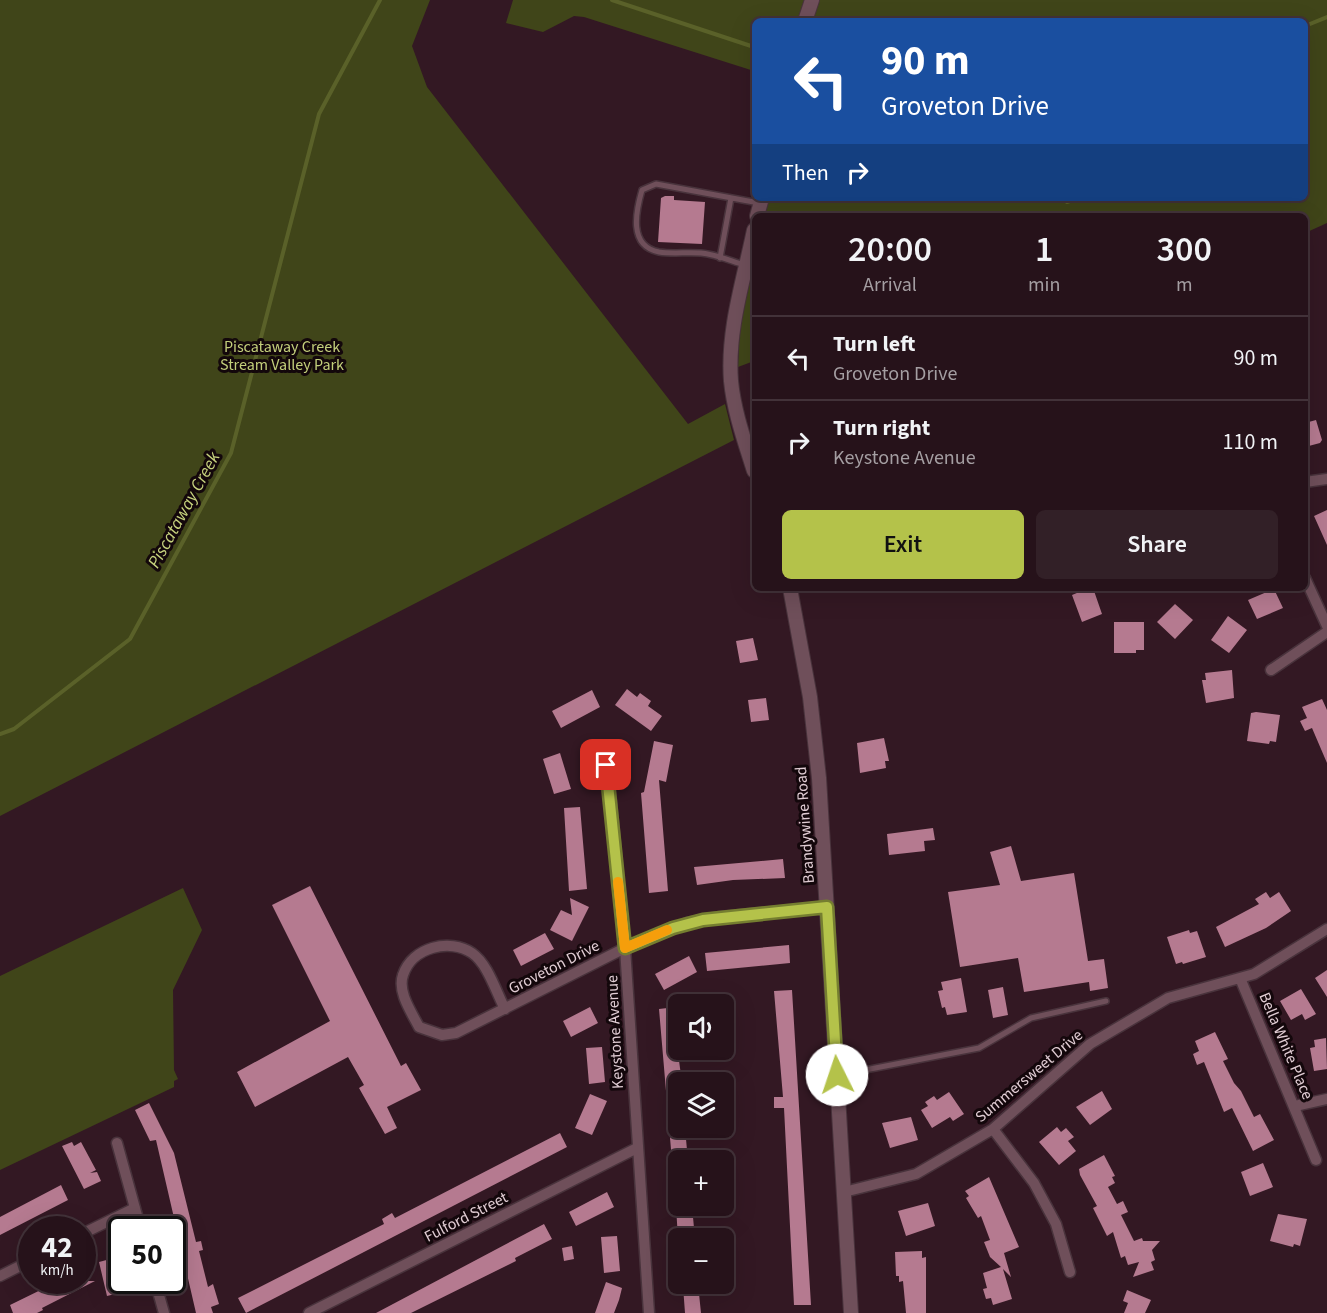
<!DOCTYPE html>
<html lang="en">
<head>
<meta charset="utf-8">
<style>
	body { margin:0; font-family:"Source Sans 3",sans-serif; background:#322027; color:#f1f3f6; height:100vh; display:flex; flex-direction:column; font-size:22px; white-space:nowrap }
	* { box-sizing:border-box; margin:0 }
	p { font-size:20px; color:#a49ea2 }
	.icon { flex:none; width:33px; height:33px; fill:none; stroke:currentColor; stroke-width:2; stroke-linecap:round; stroke-linejoin:round }
	.map { position:relative; flex:1; overflow:hidden }
	.sheet { position:absolute; left:752px; top:213px; width:556px; height:378px; display:flex; flex-direction:column; background:#26121a; border-radius:9px; box-shadow:0 6px 24px #0002,0 0 0 2px #423239 }
	.sheet>* { flex:none }
	.hud { position:absolute; left:752px; top:18px; width:556px; height:183px; border-radius:9px; box-shadow:0 6px 24px #0002,0 0 0 2px #423239; background:#1a4fa0; color:#fff; overflow:hidden }
	.buttons { position:absolute; left:668px; top:994px; display:grid; gap:12px }
	.buttons a { display:grid; place-items:center; width:66px; height:66px; border-radius:9px; background:#26121a; box-shadow:0 6px 24px #0002,0 0 0 2px #423239; font-size:30px }
	.speed { position:absolute; left:18px; top:1216px; display:flex; gap:12px; font-size:30px; font-weight:700; text-align:center }
	.speed>* { display:grid; place-content:center; width:78px; height:78px; border-radius:50%; background:#26121a; box-shadow:0 6px 24px #0002,0 0 0 2px #423239; line-height:1 }
	.speed small { font-size:15px; font-weight:400 }
	.speed .limit { border:3px solid #111; border-radius:9px; background:#fff; color:#111 }
	.pin { position:absolute; display:grid; place-items:center; width:51px; height:51px; color:#fff; margin:-26px; border-radius:12px; box-shadow:0 3px 9px #0006 }
	.me { position:absolute; width:66px; margin:-33px; rotate:356deg; stroke-linejoin:round; filter:drop-shadow(0 0 4px #0008) }
	.turn { display:flex; align-items:center; gap:21px; height:126px; padding:0 30px; font-size:27px }
	.turn .icon { width:78px; height:78px; stroke-width:2.5 }
	.turn b { display:block; font-size:42px; line-height:51px }
	.then { display:flex; align-items:center; height:57px; padding:0 30px; background:#0003; gap:12px; font-size:22px }
	.eta { display:flex; justify-content:space-evenly; align-items:center; height:102px; text-align:center }
	.eta b { font-size:36px; font-weight:600; line-height:42px }
	.button { display:flex; gap:12px; margin-top:auto; padding:12px 30px }
	.button a { flex:1; height:69px; border-radius:9px; background:#b4c24a; color:#111; font-size:24px; font-weight:600; line-height:69px; text-align:center }
	.button a+a { background:#322027; color:#f1f3f6 }
	ul { padding:0; list-style:none }
	li { display:flex; align-items:center; gap:18px; height:84px; padding:0 30px; border-top:2px solid #423239 }
	li div { flex:1 }
	li b { display:block; font-size:22px }
	li em { font-style:normal }
	.map>svg:first-child { display:block }
	.green { fill:#404519 }
	.lines { fill:none; stroke-linecap:round; stroke-linejoin:round }
	.stream { stroke:#5a6129; stroke-width:4 }
	.building { fill:#b57a90 }
	.service-casing { stroke:#49333c; stroke-width:8 }
	.minor-casing { stroke:#49333c; stroke-width:13 }
	.secondary-casing { stroke:#49333c; stroke-width:16 }
	.service { stroke:#6f4f5a; stroke-width:5 }
	.minor { stroke:#6f4f5a; stroke-width:10 }
	.secondary { stroke:#6f4f5a; stroke-width:14 }
	.route-casing { stroke:#757e30; stroke-width:15 }
	.route { stroke:#b4c24a; stroke-width:10 }
	.slow { stroke:#f59e0b; stroke-width:10 }
	.labels { text-anchor:middle; dominant-baseline:central; stroke-width:6; stroke-linejoin:round; paint-order:stroke }
	.park-label { font-size:16px; fill:#c3cf7b; stroke:#13070b }
	.street-label { font-size:16px; fill:#e1cdd4; stroke:#13070b }
	.water-label { font-size:18px; font-style:italic; fill:#c7d37e; stroke:#13070b }
</style>
</head>
<body>
<div class="map">
<svg width="1327" height="1313" viewBox="0 0 1327 1313">
	<rect width="100%" height="100%" fill="#331823"/>
	<path class="green" d="M0,0H430L412,46L427,87L688,424L725,404L734,440L0,816Z
		M513,0H1327V223L1305,233V216H764L768,198H1305V21H754V71L584,17L574,16L543,32L506,23Z
		M754,251V361L738,367L740,320Z
		M183,888L202,930L173,990L174,1070L178,1079L174,1081V1087L0,1170V976Z"/>
	<g class="lines">
		<path class="stream" d="M612,0L754,47
			M1305,26L1327,17
			M1063,198L1067,202L1078,198
			M0,734L14,729L130,639L231,453L319,114L380,0"/>
	</g>
	<path class="building" d="M665,196H674V200L705,202L702,244L658,242L661,198Z
		M1316,420L1322,440L1320,443L1305,447V423Z
		M1327,510V545L1314,516Z
		M1089,588H1093L1102,614L1082,622L1072,595Z
		M1274,589L1283,608L1257,619L1248,600Z
		M1175,604L1193,620L1175,639L1157,622Z
		M1228,616L1247,630L1229,653L1211,640Z
		M1114,622H1144V650H1136V653H1114Z
		M753,638L758,660L740,663L736,641Z
		M1232,670L1234,698L1206,703L1202,680H1206L1205,673Z
		M627,689L637,697L640,693L651,701L648,706L662,716L651,731L615,705Z
		M592,690L600,707L561,728L552,711Z
		M766,698L769,720L751,722L748,700Z
		M1322,699L1327,710V763L1312,728L1305,731L1300,721L1307,718L1302,707Z
		M1256,712L1280,715L1276,742L1270,741L1269,744L1247,741L1251,713Z
		M884,738L889,761H885L886,768L860,773L857,743Z
		M654,741L673,745L666,782L659,780L668,891L649,893L641,793L644,792Z
		M560,753L571,789L554,794L543,759Z
		M580,807L587,889L569,891L564,808Z
		M933,828L935,840L924,841L925,851L889,855L887,834Z
		M1011,846L1021,881L1074,873L1088,961L1104,959L1108,988L1090,991L1089,982L1024,992L1018,958L960,967L948,892L1000,885L990,852Z
		M783,859L785,878L733,880L697,885L694,867Z
		M310,886L401,1066L406,1063L421,1090L387,1107L397,1128L385,1134L359,1088L364,1085L348,1057L255,1107L237,1072L330,1021L272,905Z
		M1266,892L1270,898L1279,892L1291,911L1266,928L1225,947L1216,927L1259,904L1255,899Z
		M570,898L589,907L572,941L550,930L561,910L572,915Z
		M1189,930L1190,933L1197,931L1206,957L1183,964L1182,962L1176,964L1167,937Z
		M545,933L554,949L521,966L513,950Z
		M789,945L790,963L707,971L705,953Z
		M689,956L697,972L664,990L655,974Z
		M1327,970V997L1315,978Z
		M961,978L967,1012L947,1015L945,1007L942,1008L938,991L943,990L941,982Z
		M1003,987L1008,1015L993,1018L988,990Z
		M1301,989L1316,1014L1305,1020L1302,1014L1291,1020L1280,1001Z
		M792,990L811,1305H794L784,1108H774V1097H783L774,991Z
		M590,1007L598,1023L571,1037L563,1021Z
		M676,1007L678,1009V1053L682,1083H678V1128H685L688,1161H672L659,1009Z
		M1215,1032L1228,1059L1223,1061L1234,1083L1241,1091L1254,1117L1260,1114L1274,1140L1253,1151L1232,1108L1224,1112L1204,1062L1197,1065L1193,1054L1199,1051L1195,1041Z
		M1326,1038L1327,1069L1314,1071L1310,1048L1315,1047L1314,1040Z
		M602,1047L605,1082L589,1084L586,1048Z
		M1102,1091L1112,1109L1090,1125L1076,1107Z
		M949,1092L964,1114L953,1121L950,1117L932,1128L921,1110L928,1106L925,1102L934,1096L937,1100Z
		M590,1094L607,1101L592,1135L575,1128Z
		M149,1103L174,1153L196,1242L201,1241L203,1250L199,1251L208,1287L213,1284L219,1304L211,1307L213,1313H196L156,1140L150,1141L135,1110Z
		M911,1117L918,1140L890,1148L882,1123Z
		M1057,1127L1061,1132L1066,1128L1074,1137L1068,1141L1076,1151L1059,1165L1039,1142Z
		M560,1133L567,1147L246,1313L238,1298L384,1224L382,1219L392,1213L395,1218Z
		M72,1142L74,1146L81,1142L96,1170L90,1173L97,1172L101,1181L84,1189L62,1146Z
		M1104,1155L1115,1176L1112,1177L1115,1183L1108,1187L1117,1204L1123,1201L1128,1212L1121,1215L1134,1241L1142,1238L1143,1241H1160L1152,1250L1155,1260L1151,1262L1154,1270L1133,1277L1139,1262L1128,1265L1125,1256L1121,1258L1113,1232L1107,1236L1093,1208L1097,1206L1080,1175L1079,1169Z
		M1263,1163L1273,1187L1250,1196L1241,1172Z
		M989,1177L1019,1247L1004,1253L1011,1277L1003,1269L1012,1299L993,1305L991,1298L986,1299L983,1289L987,1288L983,1273L1001,1267L990,1257L984,1242L990,1240L981,1216L978,1218L966,1198L969,1196L965,1191Z
		M61,1185L68,1200L0,1235V1217Z
		M607,1192L614,1207L576,1226L569,1212Z
		M928,1203L935,1226L906,1236L898,1211Z
		M676,1206H692L695,1239H678Z
		M1278,1214L1307,1219L1300,1246L1294,1244L1293,1247L1270,1241Z
		M544,1224L552,1239L515,1258L516,1261L411,1313H376Z
		M617,1236L620,1271L604,1273L601,1237Z
		M572,1246L574,1259L564,1261L562,1248Z
		M922,1251V1258L926,1257V1313H906L903,1281L899,1282V1276H896L895,1252Z
		M114,1258L123,1292L107,1296L99,1262Z
		M59,1281H95L42,1308L43,1310L37,1313H13L10,1305Z
		M606,1282L622,1288L619,1300L614,1313H595Z
		M698,1284L701,1313H685L683,1286Z
		M1127,1290L1151,1300L1145,1313H1124L1128,1303L1123,1301Z"/>
	<g class="lines">
		<defs>
			<path id="service" d="M720,258L731,198
				M745,265C731,261 715,254 701,253C687,252 672,254 659,252C628,246 636,211 642,190L656,184L759,203
				M839,1075L979,1048L1031,1018L1106,1001"/>
			<path id="minor" d="M1305,482L1327,479
				M1305,578L1327,626
				M1271,670L1327,632
				M606,750L625,948L649,1313
				M1240,978L1316,1160
				M505,1009C496,992 488,964 472,953C450,938 412,947 403,975C397,992 412,1013 419,1027L442,1035L456,1033L625,948L687,923L720,917L827,907
				M1295,1106L1327,1099
				M993,1129L1034,1183L1056,1224L1070,1272
				M117,1143L141,1230
				M844,1192L916,1174L993,1129L1090,1044L1168,998L1254,974L1327,929
				M82,1234L135,1208
				M0,1276L32,1260
				M155,1281L164,1313
				M309,1313L637,1148"/>
			<path id="secondary" d="M805,21L812,0
				M757,216L762,198
				M754,230C744,279 727,330 731,381C734,412 745,442 754,471
				M790,588L810,697L819,778L851,1313"/>
		</defs>
		<use href="#service" class="service-casing"/>
		<use href="#minor" class="minor-casing"/>
		<use href="#secondary" class="secondary-casing"/>
		<use href="#service" class="service"/>
		<use href="#minor" class="minor"/>
		<use href="#secondary" class="secondary"/>
	</g>
	<g class="lines">
		<defs>
			<path id="route" d="M606,765L625,948L673,928L703,920L827,907L837,1075"/>
		</defs>
		<use href="#route" class="route-casing"/>
		<use href="#route" class="route"/>
		<path class="slow" d="M618,882L625,948L667,930"/>
	</g>
	<g class="labels">
		<g class="park-label">
			<text x="282" y="347">Piscataway Creek<tspan x="282" dy="18">Stream Valley Park</tspan></text>
		</g>
		<g class="street-label">
			<text transform="translate(805 825) rotate(-94)">Brandywine Road</text>
			<text transform="translate(554 967) rotate(-27)">Groveton Drive</text>
			<text transform="translate(615 1032) rotate(-93)">Keystone Avenue</text>
			<text transform="translate(1286 1046) rotate(67)">Bella White Place</text>
			<text transform="translate(1029 1076) rotate(-40)">Summersweet Drive</text>
			<text transform="translate(466 1217) rotate(-27)">Fulford Street</text>
		</g>
		<g class="water-label">
			<text transform="translate(184 510) rotate(-61)">Piscataway Creek</text>
		</g>
	</g>
</svg>
<div class="buttons">
<a><svg class="icon" aria-label="sound" viewBox="0 0 24 24"><path d="M4 9h4l5-4v14l-5-4H4zM17 9q2 3 0 6"/></svg></a>
<a><svg class="icon" aria-label="layers" viewBox="0 0 24 24"><path d="M12 4l9 5-9 5-9-5zM3 14l9 5 9-5"/></svg></a>
<a>+</a>
<a>−</a>
</div>
<div class="speed"><div>42<small>km/h</small></div><div class="limit">50</div></div>
<div class="pin" style="left:606px;top:765px;background:#d93025"><svg class="icon" aria-label="arrive" viewBox="0 0 24 24"><path d="M6 21V4h12l-3 4 3 4H6"/></svg></div>
<svg class="me" style="left:837px;top:1075px" viewBox="-20 -20 40 40"><circle r="19" fill="#fff"/><path d="M0-13L10 11 0 6-10 11z" fill="#b4c24a"/></svg>
<div class="hud">
<div class="turn"><svg class="icon" aria-label="left" viewBox="0 0 24 24"><path d="M17 20v-9H6M10 6l-5 5 5 5"/></svg><div><b>90 m</b>Groveton Drive</div></div>
<div class="then">Then<svg class="icon" aria-label="right" viewBox="0 0 24 24"><path d="M7 20v-9h11M14 6l5 5-5 5"/></svg></div>
</div>
<section class="sheet">
<div class="eta">
<div><b>20:00</b><p>Arrival</p></div>
<div><b>1</b><p>min</p></div>
<div><b>300</b><p>m</p></div>
</div>
<ul>
<li><svg class="icon" aria-label="left" viewBox="0 0 24 24"><path d="M17 20v-9H6M10 6l-5 5 5 5"/></svg><div><b>Turn left</b><p>Groveton Drive</p></div><em>90 m</em></li>
<li><svg class="icon" aria-label="right" viewBox="0 0 24 24"><path d="M7 20v-9h11M14 6l5 5-5 5"/></svg><div><b>Turn right</b><p>Keystone Avenue</p></div><em>110 m</em></li>
</ul>
<div class="button"><a>Exit</a><a>Share</a></div>
</section>
</div>
</body>
</html>
